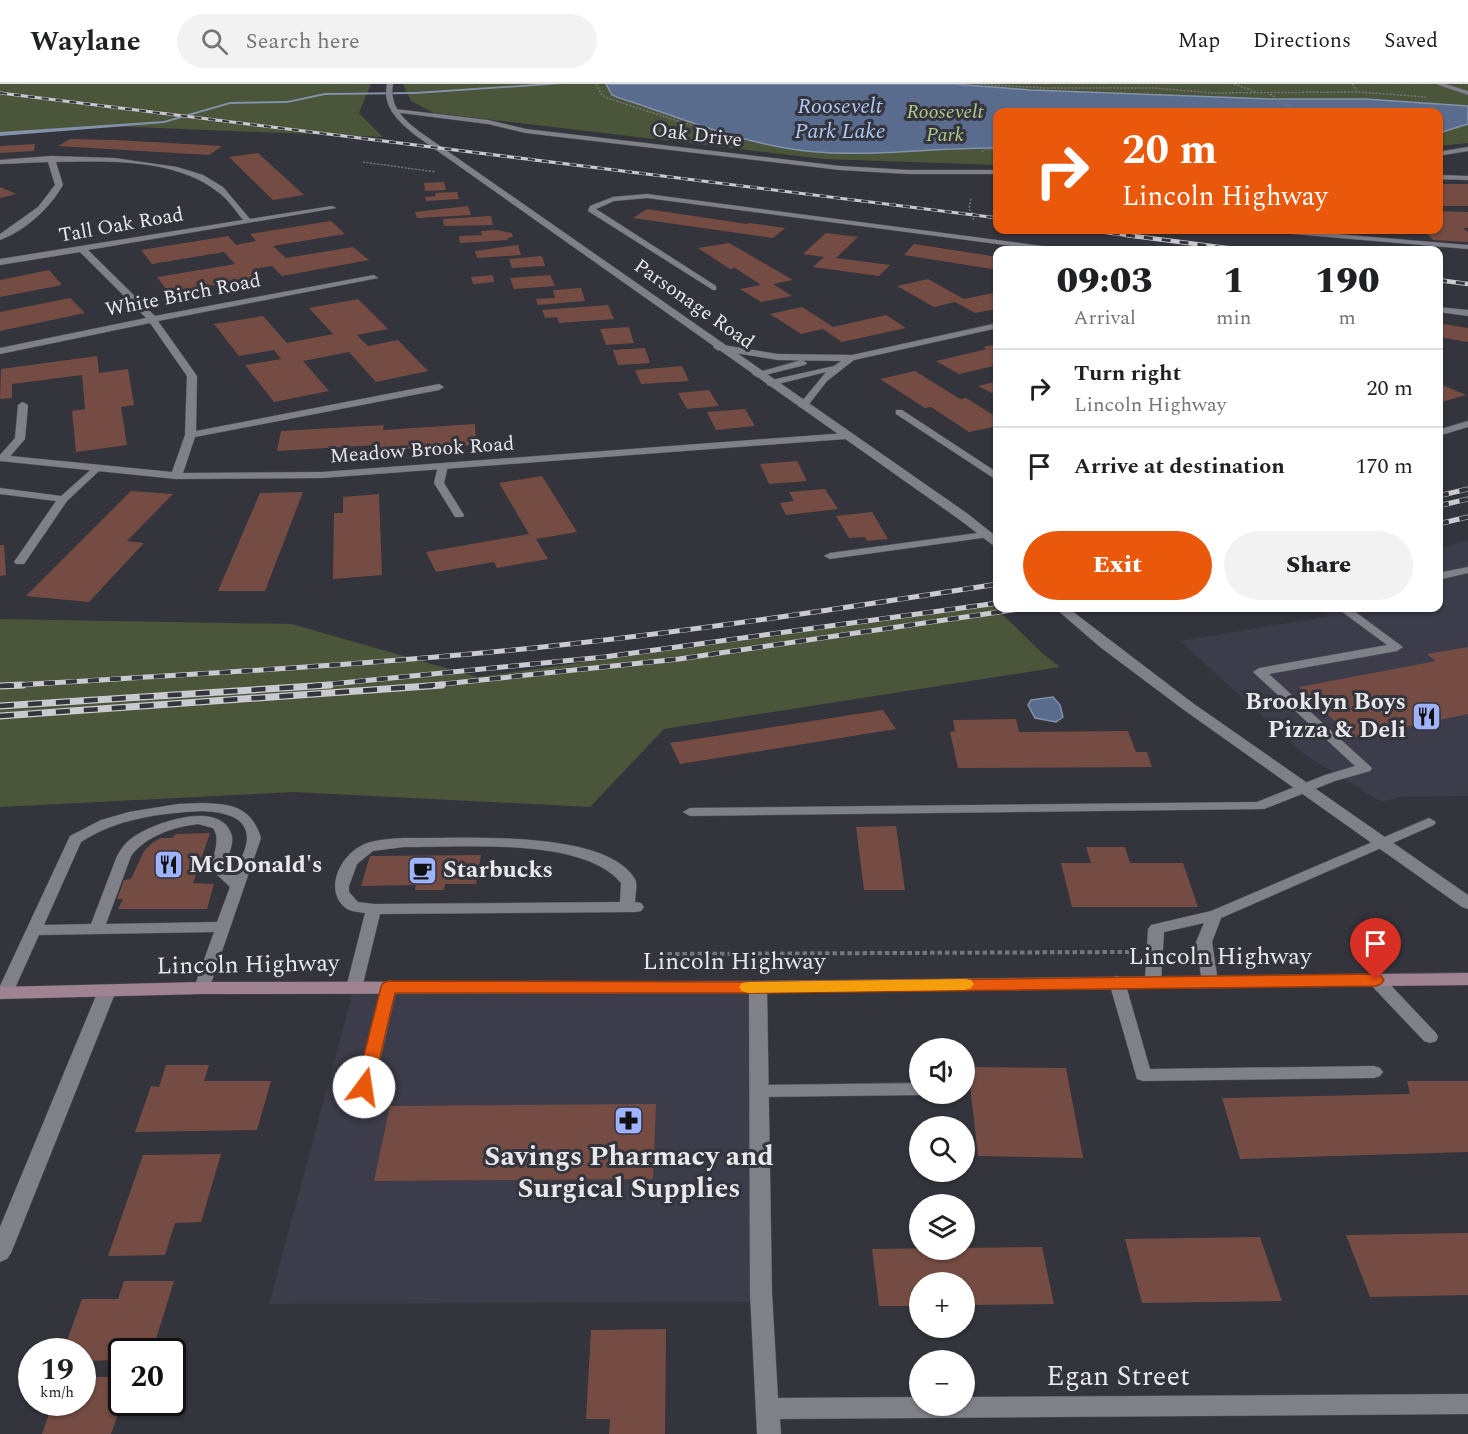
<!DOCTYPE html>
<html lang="en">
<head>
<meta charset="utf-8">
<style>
	body { margin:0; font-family:Spectral,serif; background:#f2f2f2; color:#202124; height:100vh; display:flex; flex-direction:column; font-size:22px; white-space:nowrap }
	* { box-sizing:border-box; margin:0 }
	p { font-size:20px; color:#757577 }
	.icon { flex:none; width:33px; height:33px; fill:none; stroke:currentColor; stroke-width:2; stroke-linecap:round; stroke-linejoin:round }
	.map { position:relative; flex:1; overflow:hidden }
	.drawer { position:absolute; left:993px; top:162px; width:450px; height:366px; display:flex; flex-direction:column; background:#fff; border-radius:12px; box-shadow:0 2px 4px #0004 }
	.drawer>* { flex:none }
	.top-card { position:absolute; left:993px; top:24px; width:450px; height:126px; border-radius:12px; box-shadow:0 2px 4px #0004; background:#ea580c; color:#fff; overflow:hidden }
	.tools { position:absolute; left:909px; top:954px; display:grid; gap:12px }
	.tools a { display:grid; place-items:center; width:66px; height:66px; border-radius:50%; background:#fff; box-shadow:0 2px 4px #0004; font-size:30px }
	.speed { position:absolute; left:18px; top:1254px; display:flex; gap:12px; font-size:30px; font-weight:700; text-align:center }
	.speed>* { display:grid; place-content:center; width:78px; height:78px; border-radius:50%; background:#fff; box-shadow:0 2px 4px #0004; line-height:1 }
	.speed small { font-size:15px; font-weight:400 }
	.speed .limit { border:3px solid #111; border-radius:9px; background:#fff; color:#111 }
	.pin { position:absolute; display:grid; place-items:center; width:51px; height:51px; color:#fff; margin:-62px -26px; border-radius:50% 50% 50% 0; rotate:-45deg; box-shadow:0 0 6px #0007 }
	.pin .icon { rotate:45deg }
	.me { position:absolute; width:66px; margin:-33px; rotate:14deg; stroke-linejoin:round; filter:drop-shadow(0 0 4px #0008) }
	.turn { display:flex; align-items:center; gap:21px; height:126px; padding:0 30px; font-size:27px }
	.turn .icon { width:78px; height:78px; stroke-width:2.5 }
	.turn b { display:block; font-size:42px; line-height:51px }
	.eta { display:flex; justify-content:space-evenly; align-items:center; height:102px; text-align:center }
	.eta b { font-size:36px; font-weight:800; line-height:42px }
	.cta { display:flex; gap:12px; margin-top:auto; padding:12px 30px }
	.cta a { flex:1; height:69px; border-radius:36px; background:#ea580c; color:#fff; font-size:24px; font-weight:800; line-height:69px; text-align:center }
	.cta a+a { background:#f2f2f2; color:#202124 }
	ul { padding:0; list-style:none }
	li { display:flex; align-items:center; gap:18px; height:78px; padding:0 30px; border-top:2px solid #e0e0e0 }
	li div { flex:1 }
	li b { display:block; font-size:22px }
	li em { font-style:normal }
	header { display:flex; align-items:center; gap:36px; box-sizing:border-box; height:84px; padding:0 30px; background:#fff; border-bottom:2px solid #e0e0e0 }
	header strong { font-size:28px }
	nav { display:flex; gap:33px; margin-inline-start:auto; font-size:21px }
	.search { width:420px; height:54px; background:#f2f2f2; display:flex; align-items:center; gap:15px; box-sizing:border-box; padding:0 21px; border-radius:33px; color:#757577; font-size:22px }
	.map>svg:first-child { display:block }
	.built { fill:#3c3c4a }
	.green { fill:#4a553a }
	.water { fill:#5a6c8e; stroke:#8491aa; stroke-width:1.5 }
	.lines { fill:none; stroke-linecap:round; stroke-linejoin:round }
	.stream { fill:#8491aa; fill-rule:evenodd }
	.building { fill:#754c43 }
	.service-casing { stroke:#515157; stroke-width:1 }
	.minor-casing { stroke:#515157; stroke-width:1 }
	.tertiary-casing { stroke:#515157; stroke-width:1 }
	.secondary-casing { stroke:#515157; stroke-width:1 }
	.path-far1 { stroke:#75757c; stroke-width:1.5; stroke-dasharray:2 1.5; stroke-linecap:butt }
	.path { stroke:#75757c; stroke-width:4; stroke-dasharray:4.5 3; stroke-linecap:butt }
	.service { fill:#808089; fill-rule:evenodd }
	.minor { fill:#808089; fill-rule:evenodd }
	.tertiary { fill:#808089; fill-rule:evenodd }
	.secondary { fill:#9f8390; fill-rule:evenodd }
	.rail-far3-casing { stroke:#cacad0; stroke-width:3 }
	.rail-far2-casing { stroke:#cacad0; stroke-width:4.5 }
	.rail-far1-casing { stroke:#cacad0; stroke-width:5 }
	.rail-casing { stroke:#cacad0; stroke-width:7 }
	.rail-far3 { stroke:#34343c; stroke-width:2; stroke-dasharray:7; stroke-linecap:butt }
	.rail-far2 { stroke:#34343c; stroke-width:3; stroke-dasharray:9; stroke-linecap:butt }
	.rail-far1 { stroke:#34343c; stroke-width:4; stroke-dasharray:11; stroke-linecap:butt }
	.rail { stroke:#34343c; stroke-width:4.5; stroke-dasharray:14; stroke-linecap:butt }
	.route { fill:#ea580c; stroke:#983908; stroke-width:1.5 }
	.slow { fill:#f59e0b }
	.labels { text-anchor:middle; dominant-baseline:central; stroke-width:6; stroke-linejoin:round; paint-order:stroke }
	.far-park-label { font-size:20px; font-style:italic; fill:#b0ca8c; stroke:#34343c }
	.far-street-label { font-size:20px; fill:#e7e7ec; stroke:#34343c }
	.far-water-label { font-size:22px; font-style:italic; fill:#afc8f6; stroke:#34343c }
	.poi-label { font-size:24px; font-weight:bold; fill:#e7e7ec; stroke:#34343c; text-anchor:start }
	.street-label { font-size:24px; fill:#e7e7ec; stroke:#34343c }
	.near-poi-label { font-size:28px; font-weight:bold; fill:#e7e7ec; stroke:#34343c }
	.near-street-label { font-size:28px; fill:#e7e7ec; stroke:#34343c }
</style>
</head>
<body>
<header>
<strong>Waylane</strong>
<div class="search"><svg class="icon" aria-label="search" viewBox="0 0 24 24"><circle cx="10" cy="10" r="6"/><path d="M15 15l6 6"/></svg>Search here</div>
<nav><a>Map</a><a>Directions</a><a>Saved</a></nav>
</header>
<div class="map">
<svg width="1468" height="1350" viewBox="0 0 1468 1350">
	<rect width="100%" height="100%" fill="#34343c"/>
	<path class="built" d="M1468,456V712L1401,713L1381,718L1304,670L1180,557L1329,532L1318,524H1438L1439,465Z
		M758,903L761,1218L269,1220L354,904Z"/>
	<path class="green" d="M0,0H371L359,29L383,53L110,42L0,51Z
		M403,0H1468V59L1439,62L1438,28H998L997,81L824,75L434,29L411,17Z
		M994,522L1043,570L1060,583L664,645L590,723L293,708L0,723V535L292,540L477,593Z"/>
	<path class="water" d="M606,0H954L1031,6L1271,15H1365L1468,22V40L1439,49L1438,28H998L997,64C934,63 869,74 806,67C746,61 675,32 617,13L612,11Z
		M1053,613L1060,621L1063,633L1056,638L1035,634L1028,621L1031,616Z"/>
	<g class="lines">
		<path class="stream" d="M538,0H562L415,10L325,11L287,19L230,20L164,39L0,52V48L164,37L230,18L287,17L325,9L415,8Z"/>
	</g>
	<path class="building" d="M70,55L115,56L222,62L209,71L58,62Z
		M35,60L34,67L0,69V62Z
		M258,69L304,111L273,116L229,73Z
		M444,98L446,106L425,107L424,99Z
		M1438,100H1468V122H1438Z
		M0,103L16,110L0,114Z
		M457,108L459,115L426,117L425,113L436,112L435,109Z
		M468,122L471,131L417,134L415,128Z
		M647,125L747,140L749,139L785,144L773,154L633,134Z
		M1438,127L1468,128V144H1463L1468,148V158L1433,156L1423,146H1438Z
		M491,132L493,141L444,142L443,135Z
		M331,137L345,150L273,162L286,174L353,163L369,176L282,192L272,182L252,185L259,193L169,209L157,193L235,180L224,168L152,180L141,166L228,152L236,161L256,157L250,150Z
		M496,146L512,149L513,153L507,154L508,156L460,159L459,152L482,151L481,147Z
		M826,149L858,153L836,174L890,181L879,192L813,183L824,173L803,170Z
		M729,159L793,196L773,200L792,212L761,218L740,205L761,201L735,184L730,185L698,164Z
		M914,160L998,173V184L992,185L904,171Z
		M518,161L521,171L477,174L475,167Z
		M542,172L545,182L512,184L509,175Z
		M49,186L62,201L0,213V196Z
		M493,191L494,198L473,200L471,193Z
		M550,191L555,202L514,205L510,194Z
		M928,195L964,215L998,208V225L975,229L955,218L934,223L897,202Z
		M581,204L585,217L538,221L536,215L555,214L553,206Z
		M70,214L85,229L0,247V228Z
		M358,215L388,245L357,251L368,262L398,256L428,287L376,298L349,268L303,277L329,307L274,318L245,281L281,275L274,266L239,272L214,240L263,232L287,259L333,250L309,224Z
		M608,221L614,235L559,239L557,233L545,234L542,226Z
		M802,223L833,243L886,231L906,244L842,258L823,245L801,250L770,230Z
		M1438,239L1468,244V258L1438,253Z
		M629,243L634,259L606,261L600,245Z
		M998,260V281L959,290L936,277L987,265L983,263Z
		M645,264L650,279L618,281L613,266Z
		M97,272L99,289L128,285L134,321L121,323L127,361L76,368L72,327L85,325L82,291L12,300V314L0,315L1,285Z
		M682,282L689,297L641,300L635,286Z
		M915,287L960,315L966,314L998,334V342L969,348L931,323L925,324L880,295Z
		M998,297V312L978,302Z
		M1438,299L1466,311L1438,319Z
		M709,306L719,322L687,325L678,309Z
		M745,325L755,342L716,346L707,328Z
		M475,340L476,361L375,367L376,361L277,367L281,347L384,341L383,346Z
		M797,377L807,397L769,400L760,380Z
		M542,392L577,448L536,455L548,475L497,484L494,478L436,488L426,468L529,450L499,399Z
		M825,405L838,425L786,431L780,419L794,417L789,408Z
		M131,407L173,410L127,457L144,459L89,518L26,512Z
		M303,408L265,507H218L260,409Z
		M379,410L382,491L333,495L334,429H343V413Z
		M872,428L888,455L867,457L865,453L849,454L836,432Z
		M0,461H4L6,491L0,492Z
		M1468,563V630L1352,654L1299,603L1436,577L1427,570Z
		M883,626L896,645L680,680L670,659Z
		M1016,635L1019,648L1128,647L1136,668H1147L1152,683L958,684L950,648L955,647L953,636Z
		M896,742L905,806H864L856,743Z
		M210,749L193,799L214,800L207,825H118L123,815H117L124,796L131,795L144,767L152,759L161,754H172L176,750Z
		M1086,763H1125L1130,779H1183L1198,823H1072L1061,779H1091Z
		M481,771L476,800H445L444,806H415L416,801L361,802L370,772Z
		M166,981H209L204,997H271L257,1046L135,1048L151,1002L159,1003Z
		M968,983L1066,984L1083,1074L978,1072Z
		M1407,997H1468V1068L1240,1075L1222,1014L1410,1010Z
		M656,1020L653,1095L374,1097L390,1022Z
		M221,1070L201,1138L175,1139L165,1171L108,1172L143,1071Z
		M1468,1149V1211L1370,1213L1346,1151Z
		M1260,1153L1282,1217L1142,1219L1125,1155Z
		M1042,1163L1054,1220L964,1221V1198H920V1222H879L872,1165Z
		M124,1197H174L152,1268H122V1276L82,1277V1268H63L82,1215H118Z
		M666,1245L665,1350H609L610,1335H586L591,1246Z
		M82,1293H122V1319L111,1350H42L53,1318H82Z"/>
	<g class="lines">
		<defs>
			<path id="service" d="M1436,0H1445L1468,7V11Z
				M395,25L488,36L526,45L840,82L908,86H998V90H908L840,86L526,49L488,40L393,28Z
				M1468,63V67L1438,72V68Z
				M1438,91L1468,92V96L1438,95Z
				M647,110L1057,164L1061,166H1043L647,114L614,117L596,125L716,202V206H713L588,127L590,122L613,113Z
				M1266,146H1288L1468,161V165L1270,148Z
				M1438,223L1468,226V232L1438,228Z
				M998,239V244L854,276L827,297L806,324L803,325L798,322L826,288L770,302L767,301V297L834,282L841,277L778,276L717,266L713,263L717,260L778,270L852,271Z
				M802,276L807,279L805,281L757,293L752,290Z
				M23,318L28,321L25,355L7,376H0V371L15,354L18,321Z
				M896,326H902L998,389V397L896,330Z
				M1468,337V343L1438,352V346Z
				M443,379L448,382L444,399L464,431L463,433H455L434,399L438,382Z
				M95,382L100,385L99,387L67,417L24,480H16L14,478L56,417L0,410V404L61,412Z
				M985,448L990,451L989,453L830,475L824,472L830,469Z
				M1468,483V489L1438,496V489Z
				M1337,524H1350L1403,563L1397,567L1269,590L1372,684L1370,687L1335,697L1264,725L690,732L683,728L690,724L1257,718L1325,691L1355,682L1253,588L1259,584L1387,561Z
				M202,719C231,720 251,722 261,754L208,908H196L194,904L214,848L39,851L11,913H0V902L70,752L101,736L129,728L178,720ZM202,727C218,728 247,730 247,754C247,765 238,780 234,791L226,784C226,774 234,762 232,752C222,714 152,739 132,754C125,759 121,765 117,772L91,840L44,841L81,758C116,735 160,729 202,727ZM198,740L213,744C222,758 211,771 212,786L230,803L217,838L106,840L131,772C146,752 173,743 198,740Z
				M1429,734L1436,738L1434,741L1221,834L1212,858L1218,898L1216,902H1204L1202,898L1196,858L1204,839L1164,848L1161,897L1159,901H1147L1145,897L1148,845L1151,841L1211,827Z
				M404,754C457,755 605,744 635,795C638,801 635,811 635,818L641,819L644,823L641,827L636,828L380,830L362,904L360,908H348L346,904L365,829C360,828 352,828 347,825C324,809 338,775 359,763C372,755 389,755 404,754ZM404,763C462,764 582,752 621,799L620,818L374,820L358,818L349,808V802L357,780L373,767Z
				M1376,890L1382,892L1436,949L1438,953L1436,957L1430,959L1424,957L1370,900L1368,896L1370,892Z
				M1117,892L1123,894L1125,898L1150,985L1374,982L1380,984L1383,988L1380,992L1374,994L1143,997L1137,995L1109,898L1111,894Z
				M389,897L395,899L397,903L374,1003L371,1008L365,1009L359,1008L356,1003L381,903L383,899Z
				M920,999V1010H926L920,1011L759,1013L753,1012L750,1007L753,1002L759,1001Z"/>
			<path id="minor" d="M51,72L114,74L177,83L203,91L223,103L250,135L332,122L336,124L88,166L155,232L374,191L378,194L158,237L197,292L196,347L439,300L444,303L439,306L195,353L183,389L322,388L846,349L851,352L846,355L322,394L176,395L0,377V371L172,388L185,351L187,292L150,239L0,270V264L146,234L80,168L0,181V175L243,136C235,126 228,115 218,108C175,74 108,77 56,78L63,101C49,125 26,146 0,156V150L38,123L55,101L48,78L0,80V76Z
				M758,897L764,899L767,903L772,1209L778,1314L920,1313V1322H964V1313L1468,1310V1330L780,1335L781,1350H757L750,1209L749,903L752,899Z
				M107,901L113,903L116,907L11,1169L7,1175L0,1178V1143L98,907L101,903Z"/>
			<path id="tertiary" d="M387,0H393C389,22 403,35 420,48L968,430L998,454V465L960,436L415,51C398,37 382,23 387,0Z
				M1055,524H1068L1194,620L1468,811V825L1462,823L1184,626L1100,563Z"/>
			<path id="secondary" d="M1468,889V901L758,909L202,910L0,915V903L202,898L758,897Z"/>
		</defs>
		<use href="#service" class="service-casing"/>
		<use href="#minor" class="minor-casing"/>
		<use href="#tertiary" class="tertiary-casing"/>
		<use href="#secondary" class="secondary-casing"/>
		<path class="path-far1" d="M596,0L602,11L607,14L712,48
			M977,0L1045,4H1154L1213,9L1358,8L1426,13
			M1234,0L1256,8
			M1352,0L1357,7
			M1270,10L1297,28
			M982,68L984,65H998
			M363,78L436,88
			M971,115L969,125L974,131L973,137"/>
		<path class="path" d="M660,870L1130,868"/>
		<use href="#service" class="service"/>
		<use href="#minor" class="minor"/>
		<use href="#tertiary" class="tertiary"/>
		<use href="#secondary" class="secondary"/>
		<defs>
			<path id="rail-far3" d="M0,9L998,134
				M1085,146L1138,153"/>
			<path id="rail-far2" d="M1126,151L1242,166
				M1438,196L1468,200"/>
			<path id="rail-far1" d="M1438,412L1468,405
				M1438,422L1468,415
				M1438,440L1468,433
				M0,602C178,591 356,582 533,564C689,548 844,524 998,500
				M311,602L604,573L998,519
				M424,602L679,575L1026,524"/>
			<path id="rail" d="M0,602L23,601
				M0,622L330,601
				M0,632L442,601"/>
		</defs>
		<use href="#rail-far3" class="rail-far3-casing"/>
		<use href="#rail-far2" class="rail-far2-casing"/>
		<use href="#rail-far1" class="rail-far1-casing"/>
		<use href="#rail" class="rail-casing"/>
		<use href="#rail-far3" class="rail-far3"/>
		<use href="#rail-far2" class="rail-far2"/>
		<use href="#rail-far1" class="rail-far1"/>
		<use href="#rail" class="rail"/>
	</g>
	<path class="route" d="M1376,890L1381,892L1384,896L1381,900L1376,902L758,909H395L373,1003L371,1007L364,1009L358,1007L356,1003L381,903L383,899L389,897L758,898Z"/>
	<path class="slow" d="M965,895L971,896L974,900L971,904L965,906L748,909L742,907L739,903L742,899L748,898Z"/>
	<defs>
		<symbol id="restaurant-square" viewBox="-11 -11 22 22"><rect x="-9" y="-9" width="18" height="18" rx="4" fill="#9fb3fd" stroke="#34343c"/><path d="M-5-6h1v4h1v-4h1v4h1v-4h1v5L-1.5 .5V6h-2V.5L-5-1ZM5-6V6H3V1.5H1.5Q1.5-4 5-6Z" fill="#111"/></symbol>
		<symbol id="cafe-square" viewBox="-11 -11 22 22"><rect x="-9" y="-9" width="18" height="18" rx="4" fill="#9fb3fd" stroke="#34343c"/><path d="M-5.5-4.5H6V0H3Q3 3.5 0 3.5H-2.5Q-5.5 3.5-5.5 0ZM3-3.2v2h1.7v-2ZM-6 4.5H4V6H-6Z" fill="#111"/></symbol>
		<symbol id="pharmacy-square" viewBox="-11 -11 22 22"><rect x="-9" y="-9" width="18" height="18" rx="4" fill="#9fb3fd" stroke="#34343c"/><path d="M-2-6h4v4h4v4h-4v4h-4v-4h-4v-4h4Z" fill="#111"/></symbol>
	</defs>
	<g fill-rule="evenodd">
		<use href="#restaurant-square" x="1410" y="616" width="33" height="33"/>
		<use href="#restaurant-square" x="152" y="764" width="33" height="33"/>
		<use href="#cafe-square" x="406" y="770" width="33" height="33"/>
		<use href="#pharmacy-square" x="612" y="1020" width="33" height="33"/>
	</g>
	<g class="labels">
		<g class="far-park-label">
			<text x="945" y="28">Roosevelt<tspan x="945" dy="23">Park</tspan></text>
		</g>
		<g class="far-street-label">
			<text transform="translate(697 51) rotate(7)">Oak Drive</text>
			<text transform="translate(121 141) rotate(-10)">Tall Oak Road</text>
			<text transform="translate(183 211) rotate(-11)">White Birch Road</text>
			<text transform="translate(694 220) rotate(35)">Parsonage Road</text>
			<text transform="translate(422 366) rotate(-4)">Meadow Brook Road</text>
		</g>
		<g class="far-water-label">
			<text x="840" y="22">Roosevelt<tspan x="840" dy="25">Park Lake</tspan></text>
		</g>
		<g class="poi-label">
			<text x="1406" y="618" text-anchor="end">Brooklyn Boys<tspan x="1406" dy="28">Pizza &amp; Deli</tspan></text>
			<text x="189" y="781">McDonald's</text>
			<text x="443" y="786">Starbucks</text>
		</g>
		<g class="street-label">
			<text x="1220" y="873">Lincoln Highway</text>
			<text x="734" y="878">Lincoln Highway</text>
			<text transform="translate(248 881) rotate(-1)">Lincoln Highway</text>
		</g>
		<g class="near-poi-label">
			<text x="629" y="1072">Savings Pharmacy and<tspan x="629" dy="32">Surgical Supplies</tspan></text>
		</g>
		<g class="near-street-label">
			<text x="1118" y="1292">Egan Street</text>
		</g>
	</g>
</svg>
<div class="tools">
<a><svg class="icon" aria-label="sound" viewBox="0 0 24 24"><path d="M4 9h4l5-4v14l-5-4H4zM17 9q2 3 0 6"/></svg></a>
<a><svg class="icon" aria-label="search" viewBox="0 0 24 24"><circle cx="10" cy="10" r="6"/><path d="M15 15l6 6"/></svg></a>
<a><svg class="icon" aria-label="layers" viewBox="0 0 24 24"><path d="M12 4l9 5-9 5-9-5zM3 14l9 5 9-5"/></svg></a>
<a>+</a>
<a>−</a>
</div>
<div class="speed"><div>19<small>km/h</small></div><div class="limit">20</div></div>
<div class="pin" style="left:1376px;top:896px;background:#d93025"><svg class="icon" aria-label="arrive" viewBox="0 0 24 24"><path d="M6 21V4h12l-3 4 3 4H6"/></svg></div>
<svg class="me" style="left:364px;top:1003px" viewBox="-20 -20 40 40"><circle r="19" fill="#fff"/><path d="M0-13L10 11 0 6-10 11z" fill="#ea580c"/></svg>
<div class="top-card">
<div class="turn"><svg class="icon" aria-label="right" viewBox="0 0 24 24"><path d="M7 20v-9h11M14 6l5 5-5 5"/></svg><div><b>20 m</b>Lincoln Highway</div></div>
</div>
<section class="drawer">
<div class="eta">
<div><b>09:03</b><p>Arrival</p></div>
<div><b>1</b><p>min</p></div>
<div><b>190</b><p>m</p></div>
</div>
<ul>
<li><svg class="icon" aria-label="right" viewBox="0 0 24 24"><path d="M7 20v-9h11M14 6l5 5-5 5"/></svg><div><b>Turn right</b><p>Lincoln Highway</p></div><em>20 m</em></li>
<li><svg class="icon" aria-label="arrive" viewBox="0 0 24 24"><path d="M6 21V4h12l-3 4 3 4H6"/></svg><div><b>Arrive at destination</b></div><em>170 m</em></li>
</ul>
<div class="cta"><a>Exit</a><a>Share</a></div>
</section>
</div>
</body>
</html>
